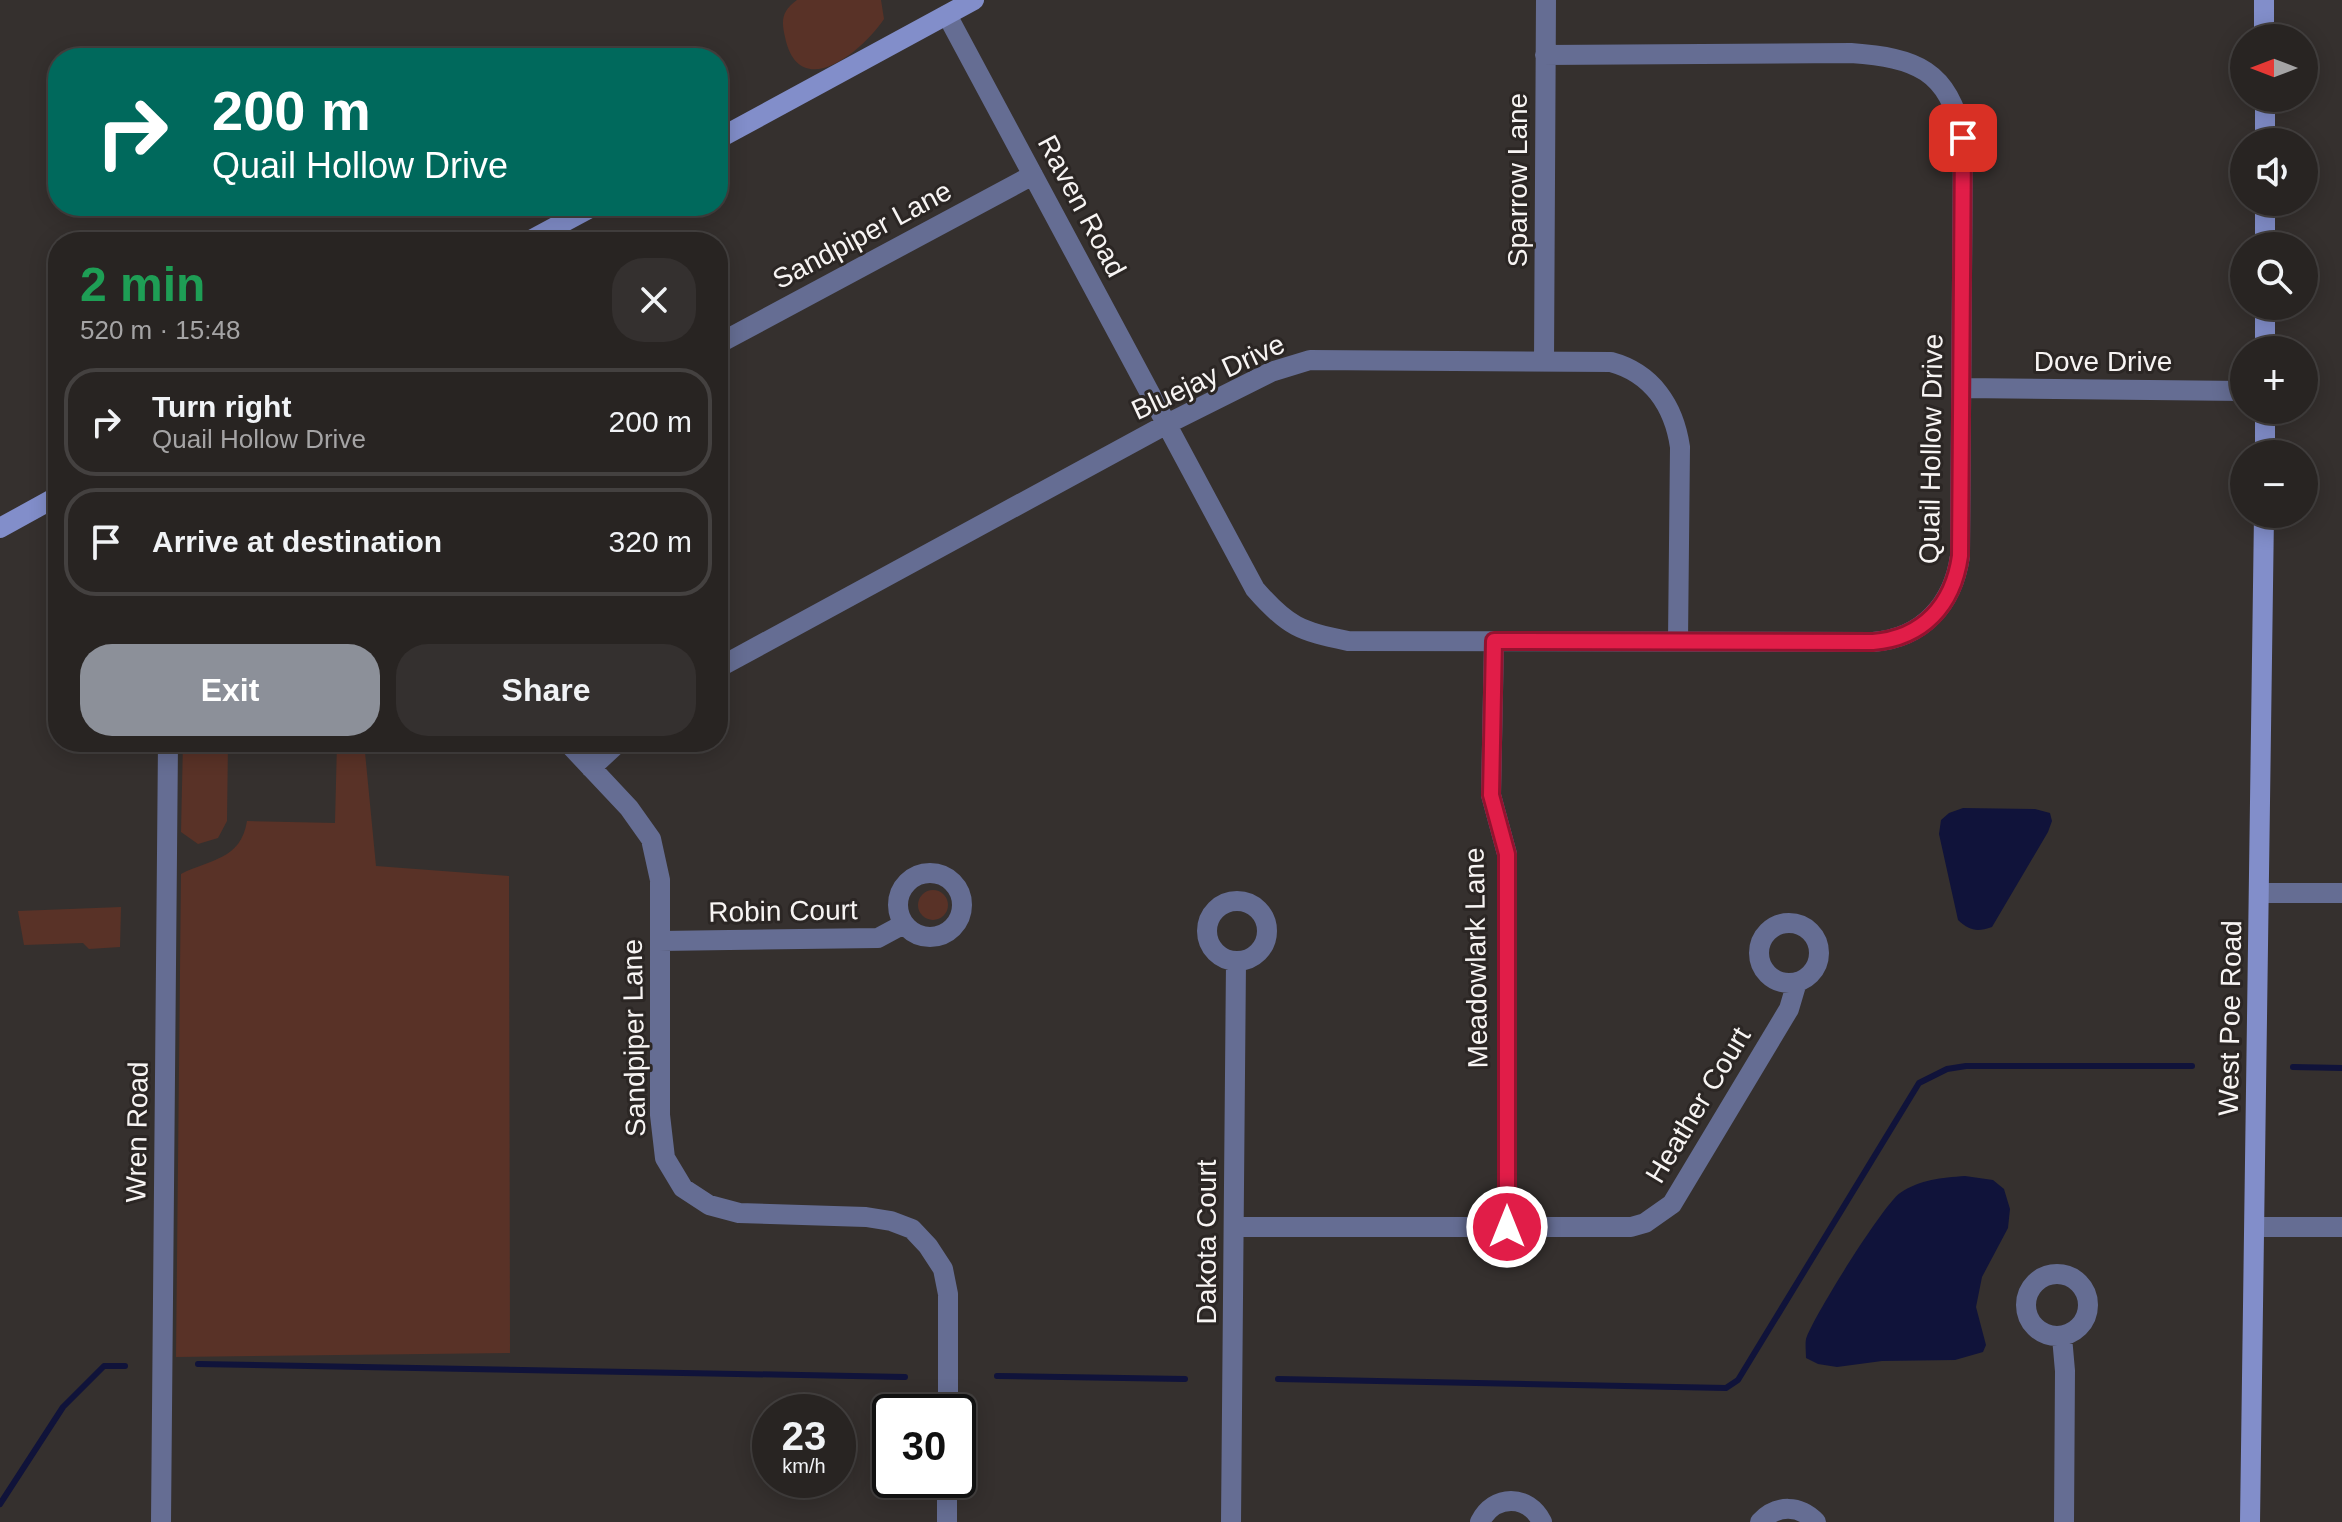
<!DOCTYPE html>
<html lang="en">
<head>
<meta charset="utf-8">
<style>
	body { margin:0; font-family:Helvetica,sans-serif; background:#34302f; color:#f1f3f6; height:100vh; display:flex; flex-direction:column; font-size:30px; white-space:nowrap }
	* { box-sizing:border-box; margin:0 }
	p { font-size:26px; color:#a5a4a5 }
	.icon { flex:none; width:44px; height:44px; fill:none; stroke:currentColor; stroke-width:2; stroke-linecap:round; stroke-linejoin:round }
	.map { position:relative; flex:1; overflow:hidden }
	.side { position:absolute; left:48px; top:232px; width:680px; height:520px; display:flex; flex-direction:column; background:#282422; border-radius:32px; box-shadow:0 4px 20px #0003,0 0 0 2px #444140 }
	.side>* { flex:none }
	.guide { position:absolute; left:48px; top:48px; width:680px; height:168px; border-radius:32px; box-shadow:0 4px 20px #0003,0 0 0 2px #444140; background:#00695c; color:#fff; overflow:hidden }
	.needle { width:52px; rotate:270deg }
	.buttons { position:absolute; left:2230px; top:24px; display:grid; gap:16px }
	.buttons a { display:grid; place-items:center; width:88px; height:88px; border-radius:50%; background:#282422; box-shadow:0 4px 20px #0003,0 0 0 2px #444140; font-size:40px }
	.speed { position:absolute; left:752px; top:1394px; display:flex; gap:16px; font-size:40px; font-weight:700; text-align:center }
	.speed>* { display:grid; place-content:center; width:104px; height:104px; border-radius:50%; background:#282422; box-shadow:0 4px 20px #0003,0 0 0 2px #444140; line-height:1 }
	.speed small { font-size:20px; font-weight:400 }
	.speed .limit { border:4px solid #111; border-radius:12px; background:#fff; color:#111 }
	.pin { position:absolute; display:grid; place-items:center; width:68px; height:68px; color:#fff; margin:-34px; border-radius:16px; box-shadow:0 4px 12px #0006 }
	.me { position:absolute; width:88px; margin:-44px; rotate:0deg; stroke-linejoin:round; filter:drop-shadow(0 0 6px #0008) }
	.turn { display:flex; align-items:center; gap:28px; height:168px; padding:0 32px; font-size:36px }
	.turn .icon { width:104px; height:104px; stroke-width:2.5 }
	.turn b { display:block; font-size:56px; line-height:68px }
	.round { display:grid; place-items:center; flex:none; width:84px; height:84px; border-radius:32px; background:#34302f }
	.overview { display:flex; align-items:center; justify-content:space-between; height:136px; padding:0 32px }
	h1 { font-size:48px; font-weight:800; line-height:60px; color:#1e9e55 }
	.action { display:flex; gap:16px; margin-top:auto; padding:16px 32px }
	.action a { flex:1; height:92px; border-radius:32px; background:#8c9099; color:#fff; font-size:32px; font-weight:800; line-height:92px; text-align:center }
	.action a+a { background:#34302f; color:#f1f3f6 }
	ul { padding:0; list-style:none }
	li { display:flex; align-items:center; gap:24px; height:108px; margin:0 16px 12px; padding:0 16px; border:4px solid #444140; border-radius:32px }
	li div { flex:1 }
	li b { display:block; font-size:30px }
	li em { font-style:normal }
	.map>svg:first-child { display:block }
	.green { fill:#593227 }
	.water { fill:#10133a }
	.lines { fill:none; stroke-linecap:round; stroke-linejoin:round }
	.stream { stroke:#10133a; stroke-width:6 }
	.street { stroke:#656d93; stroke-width:20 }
	.secondary { stroke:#828eca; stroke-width:20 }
	.route-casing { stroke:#92132f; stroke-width:20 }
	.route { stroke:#e11d48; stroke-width:14 }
	.labels { text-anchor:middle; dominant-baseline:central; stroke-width:6; stroke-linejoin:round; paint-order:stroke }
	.street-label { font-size:28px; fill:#f7f4f3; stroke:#2b2624 }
</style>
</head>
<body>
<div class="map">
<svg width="2342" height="1522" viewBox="0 0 2342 1522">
	<rect width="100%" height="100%" fill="#35302e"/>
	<path class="green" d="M797,0H881L884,19C863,51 799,104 785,37C781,20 782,11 797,0Z
		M183,742H228L227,821L218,838L198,844L181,832Z
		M337,742H364L376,866L509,876L510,1353L176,1357L181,874C210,859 241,860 247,821L335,823Z
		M918 905a15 15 0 1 1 30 0a15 15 0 1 1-30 0Z
		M121,907L120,947L89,949L83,943L24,945L18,911Z"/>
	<path class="water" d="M1963,808L2035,809L2050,813L2052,821L2048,832L1992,927C1977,932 1970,931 1958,920L1939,834L1941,820L1949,813Z
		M1965,1176L1993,1180L2004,1189L2010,1209L2008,1228L1982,1277L1976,1307L1986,1345L1983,1352L1955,1360L1882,1361L1837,1367L1818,1364L1806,1358C1806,1352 1805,1344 1806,1339C1813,1317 1883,1205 1900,1193C1921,1179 1941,1178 1965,1176Z"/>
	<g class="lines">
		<path class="stream" d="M2293,1067L2342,1068
			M198,1364L905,1377
			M997,1376L1185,1379
			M1278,1379L1726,1388L1738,1380L1919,1083L1947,1069L1966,1066H2192
			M0,1504L63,1407L104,1366H125"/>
		<path class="street" d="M947,15L1255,589C1288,627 1300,631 1348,641L1873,642C1923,638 1953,604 1960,556L1963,138C1948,69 1916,58 1851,53L1545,55
			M718,344L1033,175
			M1544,361L1546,0
			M1962,388L2244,391
			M1494,641L1491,795L1507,854V1227
			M718,668L1167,424L1271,372L1310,360L1611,362C1652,373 1674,406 1680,447L1678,641
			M567,742L629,808L651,839L660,880V1115L665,1158L683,1188L709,1205L739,1213L866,1217L891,1221L912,1229L928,1246L943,1269L948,1294V1412
			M591,768L619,742
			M898 905a32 32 0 1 1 64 0a32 32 0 1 1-64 0Z
			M2259,893H2342
			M1207 931a30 30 0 1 1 60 0a30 30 0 1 1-60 0Z
			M1759 953a30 30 0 1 1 60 0a30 30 0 1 1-60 0Z
			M660,941L878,938L904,924
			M1234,1227H1631L1645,1223L1672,1204L1789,1009L1797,982
			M2255,1227H2342
			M2026 1305a31 31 0 1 1 62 0a31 31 0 1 1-62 0Z
			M2062,1337L2065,1371L2064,1522
			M161,1522L168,742
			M947,1522V1480
			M1231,1522L1236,962
			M1480,1522C1494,1494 1528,1494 1542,1522
			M1760,1522C1777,1504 1800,1505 1816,1522"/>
		<path class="secondary" d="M2264,0V38
			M2265,98V142
			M718,139L974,0
			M2265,202V246
			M527,242L594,206
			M2265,306V350
			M2265,454V410
			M0,528L58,496
			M2250,1522L2264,514"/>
	</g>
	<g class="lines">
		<defs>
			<path id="route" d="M1507,1227V854L1491,795L1494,641L1873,642C1923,638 1953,605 1960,556L1963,138"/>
		</defs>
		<use href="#route" class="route-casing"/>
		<use href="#route" class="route"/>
	</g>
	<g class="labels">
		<g class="street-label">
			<text transform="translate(1517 180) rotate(-90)">Sparrow Lane</text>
			<text transform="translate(1082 206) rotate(62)">Raven Road</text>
			<text transform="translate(862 235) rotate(-28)">Sandpiper Lane</text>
			<text x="2103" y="361">Dove Drive</text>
			<text transform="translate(1208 377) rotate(-25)">Bluejay Drive</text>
			<text transform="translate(1931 449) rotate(-89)">Quail Hollow Drive</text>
			<text transform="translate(783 911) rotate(-1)">Robin Court</text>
			<text transform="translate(1476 958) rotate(-91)">Meadowlark Lane</text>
			<text transform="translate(2230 1018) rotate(-89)">West Poe Road</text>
			<text transform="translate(634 1038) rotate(-91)">Sandpiper Lane</text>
			<text transform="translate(1698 1105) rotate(-59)">Heather Court</text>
			<text transform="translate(137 1132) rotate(-89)">Wren Road</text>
			<text transform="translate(1206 1242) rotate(-90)">Dakota Court</text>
		</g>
	</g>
</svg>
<div class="buttons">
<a><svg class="needle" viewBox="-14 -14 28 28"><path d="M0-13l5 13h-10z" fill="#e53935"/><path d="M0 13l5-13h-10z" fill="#a5a4a5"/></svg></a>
<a><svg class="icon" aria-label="sound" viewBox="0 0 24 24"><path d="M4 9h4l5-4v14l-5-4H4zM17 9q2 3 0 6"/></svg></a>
<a><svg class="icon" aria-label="search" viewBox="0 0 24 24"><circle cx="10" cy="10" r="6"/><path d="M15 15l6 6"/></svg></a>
<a>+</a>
<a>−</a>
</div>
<div class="speed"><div>23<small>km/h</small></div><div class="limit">30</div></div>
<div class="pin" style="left:1963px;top:138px;background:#d93025"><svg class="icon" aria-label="arrive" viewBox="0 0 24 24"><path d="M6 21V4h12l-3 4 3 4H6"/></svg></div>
<svg class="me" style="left:1507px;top:1227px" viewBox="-20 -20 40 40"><circle r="17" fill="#e11d48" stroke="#fff" stroke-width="3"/><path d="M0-11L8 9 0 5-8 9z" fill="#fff"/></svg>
<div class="guide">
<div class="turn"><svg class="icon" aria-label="right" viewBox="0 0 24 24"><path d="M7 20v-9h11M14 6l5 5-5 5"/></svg><div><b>200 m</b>Quail Hollow Drive</div></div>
</div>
<section class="side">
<div class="overview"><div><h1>2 min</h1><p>520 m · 15:48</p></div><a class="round"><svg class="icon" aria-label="close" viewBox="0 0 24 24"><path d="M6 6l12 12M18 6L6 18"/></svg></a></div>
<ul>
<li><svg class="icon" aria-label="right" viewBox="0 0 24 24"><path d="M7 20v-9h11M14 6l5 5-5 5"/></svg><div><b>Turn right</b><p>Quail Hollow Drive</p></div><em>200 m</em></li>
<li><svg class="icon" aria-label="arrive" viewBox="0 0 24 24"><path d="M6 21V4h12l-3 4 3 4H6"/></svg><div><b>Arrive at destination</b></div><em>320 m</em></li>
</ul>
<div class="action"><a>Exit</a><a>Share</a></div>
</section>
</div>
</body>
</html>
